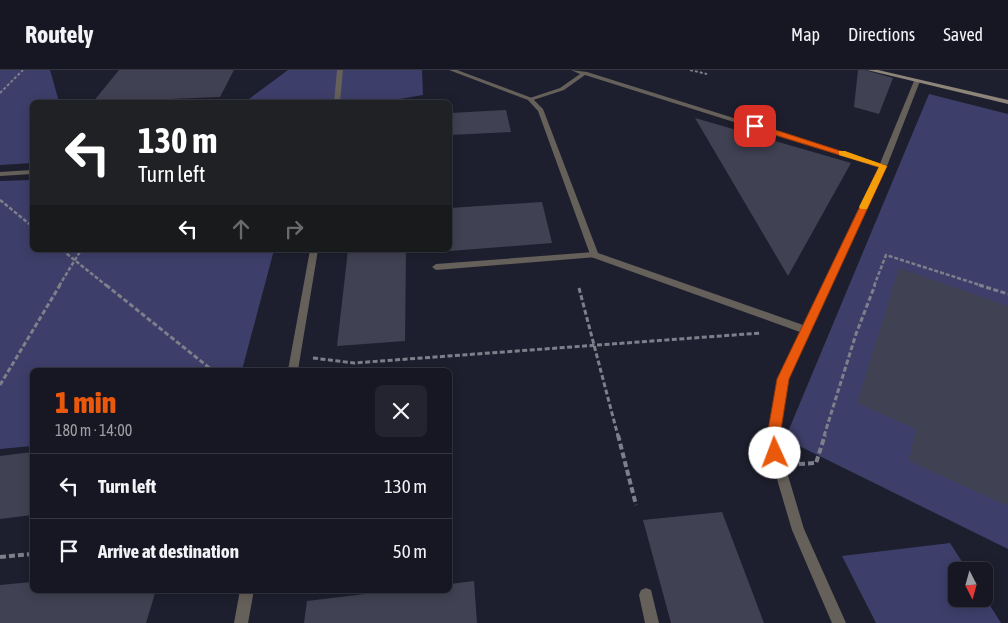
<!DOCTYPE html>
<html lang="en">
<head>
<meta charset="utf-8">
<style>
	body { margin:0; font-family:"Asap Condensed",sans-serif; background:#23242f; color:#f1f3f6; height:100vh; display:flex; flex-direction:column; font-size:19px; white-space:nowrap }
	* { box-sizing:border-box; margin:0 }
	p { font-size:16px; color:#9e9fa5 }
	.icon { flex:none; width:28px; height:28px; fill:none; stroke:currentColor; stroke-width:2; stroke-linecap:round; stroke-linejoin:round }
	.map { position:relative; flex:1; overflow:hidden }
	.drawer { position:absolute; left:30px; top:298px; width:422px; height:225px; display:flex; flex-direction:column; background:#161722; border-radius:8px; box-shadow:0 2px 12px #0003,0 0 0 1px #353640 }
	.drawer>* { flex:none }
	.hud { position:absolute; left:30px; top:30px; width:422px; height:152px; border-radius:8px; box-shadow:0 2px 12px #0003,0 0 0 1px #353640; background:#202124; color:#fff; overflow:hidden }
	.needle { width:32px; rotate:174deg }
	.controls { position:absolute; left:948px; top:492px; display:grid; gap:10px }
	.controls a { display:grid; place-items:center; width:45px; height:45px; border-radius:8px; background:#161722; box-shadow:0 2px 12px #0003,0 0 0 1px #353640; font-size:25px }
	.pin { position:absolute; display:grid; place-items:center; width:42px; height:42px; color:#fff; margin:-21px; border-radius:10px; box-shadow:0 2px 8px #0006 }
	.me { position:absolute; width:55px; margin:-28px; rotate:358deg; stroke-linejoin:round; filter:drop-shadow(0 0 4px #0008) }
	.turn { display:flex; align-items:center; gap:18px; height:105px; padding:0 25px; font-size:22px }
	.turn .icon { width:65px; height:65px; stroke-width:2.5 }
	.turn b { display:block; font-size:35px; line-height:42px }
	.lanes { display:flex; align-items:center; height:48px; padding:0 25px; background:#0003; justify-content:center; gap:25px; direction:ltr }
	.lanes .off { opacity:.35 }
	.round { display:grid; place-items:center; flex:none; width:52px; height:52px; border-radius:8px; background:#23242f }
	.head { display:flex; align-items:center; justify-content:space-between; height:85px; padding:0 25px }
	h1 { font-size:30px; font-weight:800; line-height:38px; color:#ea580c }
	ul { padding:0; list-style:none }
	li { display:flex; align-items:center; gap:15px; height:65px; padding:0 25px; border-top:1px solid #353640 }
	li div { flex:1 }
	li b { display:block; font-size:19px }
	li em { font-style:normal }
	header { display:flex; align-items:center; gap:30px; box-sizing:border-box; height:70px; padding:0 25px; background:#161722; border-bottom:1px solid #353640 }
	header strong { font-size:24px }
	nav { display:flex; gap:28px; margin-inline-start:auto; font-size:18px }
	.map>svg:first-child { display:block }
	.green { fill:#3d3f6a }
	.building { fill:#404152 }
	.lines { fill:none; stroke-linecap:round; stroke-linejoin:round }
	.path-far3 { stroke:#7d7f8b; stroke-width:2; stroke-dasharray:3 2; stroke-linecap:butt }
	.path-far2 { stroke:#7d7f8b; stroke-width:2.5; stroke-dasharray:4 2; stroke-linecap:butt }
	.path-far1 { stroke:#7d7f8b; stroke-width:3; stroke-dasharray:5 2.5; stroke-linecap:butt }
	.path { stroke:#7d7f8b; stroke-width:4; stroke-dasharray:6 3; stroke-linecap:butt }
	.lane { fill:#66605a; fill-rule:evenodd }
	.street { fill:#66605a; fill-rule:evenodd }
	.secondary { fill:#8e857a; fill-rule:evenodd }
	.route { fill:#ea580c; stroke:#983908 }
	.slow { fill:#f59e0b }
</style>
</head>
<body>
<header>
<strong>Routely</strong>
<nav><a>Map</a><a>Directions</a><a>Saved</a></nav>
</header>
<div class="map">
<svg width="1008" height="553" viewBox="0 0 1008 553">
	<rect width="100%" height="100%" fill="#1e1f2e"/>
	<path class="green" d="M0,0H50L59,32H32V93L0,95Z
		M288,0H422L423,25L382,32H227H245Z
		M929,24L1008,44V479L785,369Z
		M32,110V180H274L242,300H32V376L0,379V111Z
		M950,473L968,501H956V529H984V526L1001,553H876L842,486Z"/>
	<path class="building" d="M119,0H234L220,27L93,32Z
		M858,0H865L893,8L879,44L854,37Z
		M506,40L511,62L450,65V43Z
		M695,48L851,93L788,206Z
		M542,132L552,173L450,181V138Z
		M348,180H406L405,271L337,276Z
		M899,198L1008,236V436L909,391L916,359L857,333Z
		M32,382V445L0,449V386Z
		M722,442L764,553H671L643,450Z
		M474,511L477,553H304L307,531L398,520H450V514Z
		M32,512V520H156L146,553H0V515Z"/>
	<g class="lines">
		<path class="path-far3" d="M690,0L707,4
			M0,23L23,0"/>
		<path class="path-far2" d="M0,130L32,156
			M62,180L107,216
			M59,216L81,180
			M874,216L886,185L983,216"/>
		<path class="path-far1" d="M106,215L212,300
			M979,215L1008,224
			M579,218L618,366
			M313,288L354,293L761,263
			M0,315L60,215
			M824,366L856,264L875,215"/>
		<path class="path" d="M618,365L636,435
			M799,394L816,393L825,365
			M0,487L32,484"/>
		<path class="lane" d="M571,0L587,2L887,96L880,98L585,5L564,20L530,31L527,29L560,18L580,4Z
			M594,182L597,183L598,185L597,187L436,200L432,197L436,194Z
			M646,518L651,520L659,553H645L639,525L641,520Z"/>
		<path class="street" d="M337,0H343L340,32H334Z
			M449,0H457L532,28L543,39L598,183L803,255L879,96L914,11L919,10L920,11L887,96L788,309L778,372L804,459L846,553H832L792,460L766,372L778,309L800,262L591,187L538,41L528,30Z
			M32,100V104L0,106V102Z
			M310,180H318L298,300H288Z
			M240,520H254L248,553H234Z"/>
		<path class="secondary" d="M867,0H878L1008,30V34Z"/>
	</g>
	<path class="route" d="M752,54H757L887,96L789,309L779,372L782,383L780,388L775,389L771,388L766,372L777,309L879,97L752,58Z"/>
	<path class="slow" d="M839,81H845L887,96L867,139H861L859,137L879,97L839,85Z"/>
</svg>
<div class="controls">
<a><svg class="needle" viewBox="-14 -14 28 28"><path d="M0-13l5 13h-10z" fill="#e53935"/><path d="M0 13l5-13h-10z" fill="#9e9fa5"/></svg></a>
</div>
<div class="pin" style="left:755px;top:56px;background:#d93025"><svg class="icon" aria-label="arrive" viewBox="0 0 24 24"><path d="M6 21V4h12l-3 4 3 4H6"/></svg></div>
<svg class="me" style="left:775px;top:383px" viewBox="-20 -20 40 40"><circle r="19" fill="#fff"/><path d="M0-13L10 11 0 6-10 11z" fill="#ea580c"/></svg>
<div class="hud">
<div class="turn"><svg class="icon" aria-label="left" viewBox="0 0 24 24"><path d="M17 20v-9H6M10 6l-5 5 5 5"/></svg><div><b>130 m</b>Turn left</div></div>
<div class="lanes"><svg class="icon" aria-label="left" viewBox="0 0 24 24"><path d="M17 20v-9H6M10 6l-5 5 5 5"/></svg><svg class="icon off" aria-label="ahead" viewBox="0 0 24 24"><path d="M12 20V5M6 11l6-6 6 6"/></svg><svg class="icon off" aria-label="right" viewBox="0 0 24 24"><path d="M7 20v-9h11M14 6l5 5-5 5"/></svg></div>
</div>
<section class="drawer">
<div class="head"><div><h1>1 min</h1><p>180 m · 14:00</p></div><a class="round"><svg class="icon" aria-label="close" viewBox="0 0 24 24"><path d="M6 6l12 12M18 6L6 18"/></svg></a></div>
<ul>
<li><svg class="icon" aria-label="left" viewBox="0 0 24 24"><path d="M17 20v-9H6M10 6l-5 5 5 5"/></svg><div><b>Turn left</b></div><em>130 m</em></li>
<li><svg class="icon" aria-label="arrive" viewBox="0 0 24 24"><path d="M6 21V4h12l-3 4 3 4H6"/></svg><div><b>Arrive at destination</b></div><em>50 m</em></li>
</ul>
</section>
</div>
</body>
</html>
